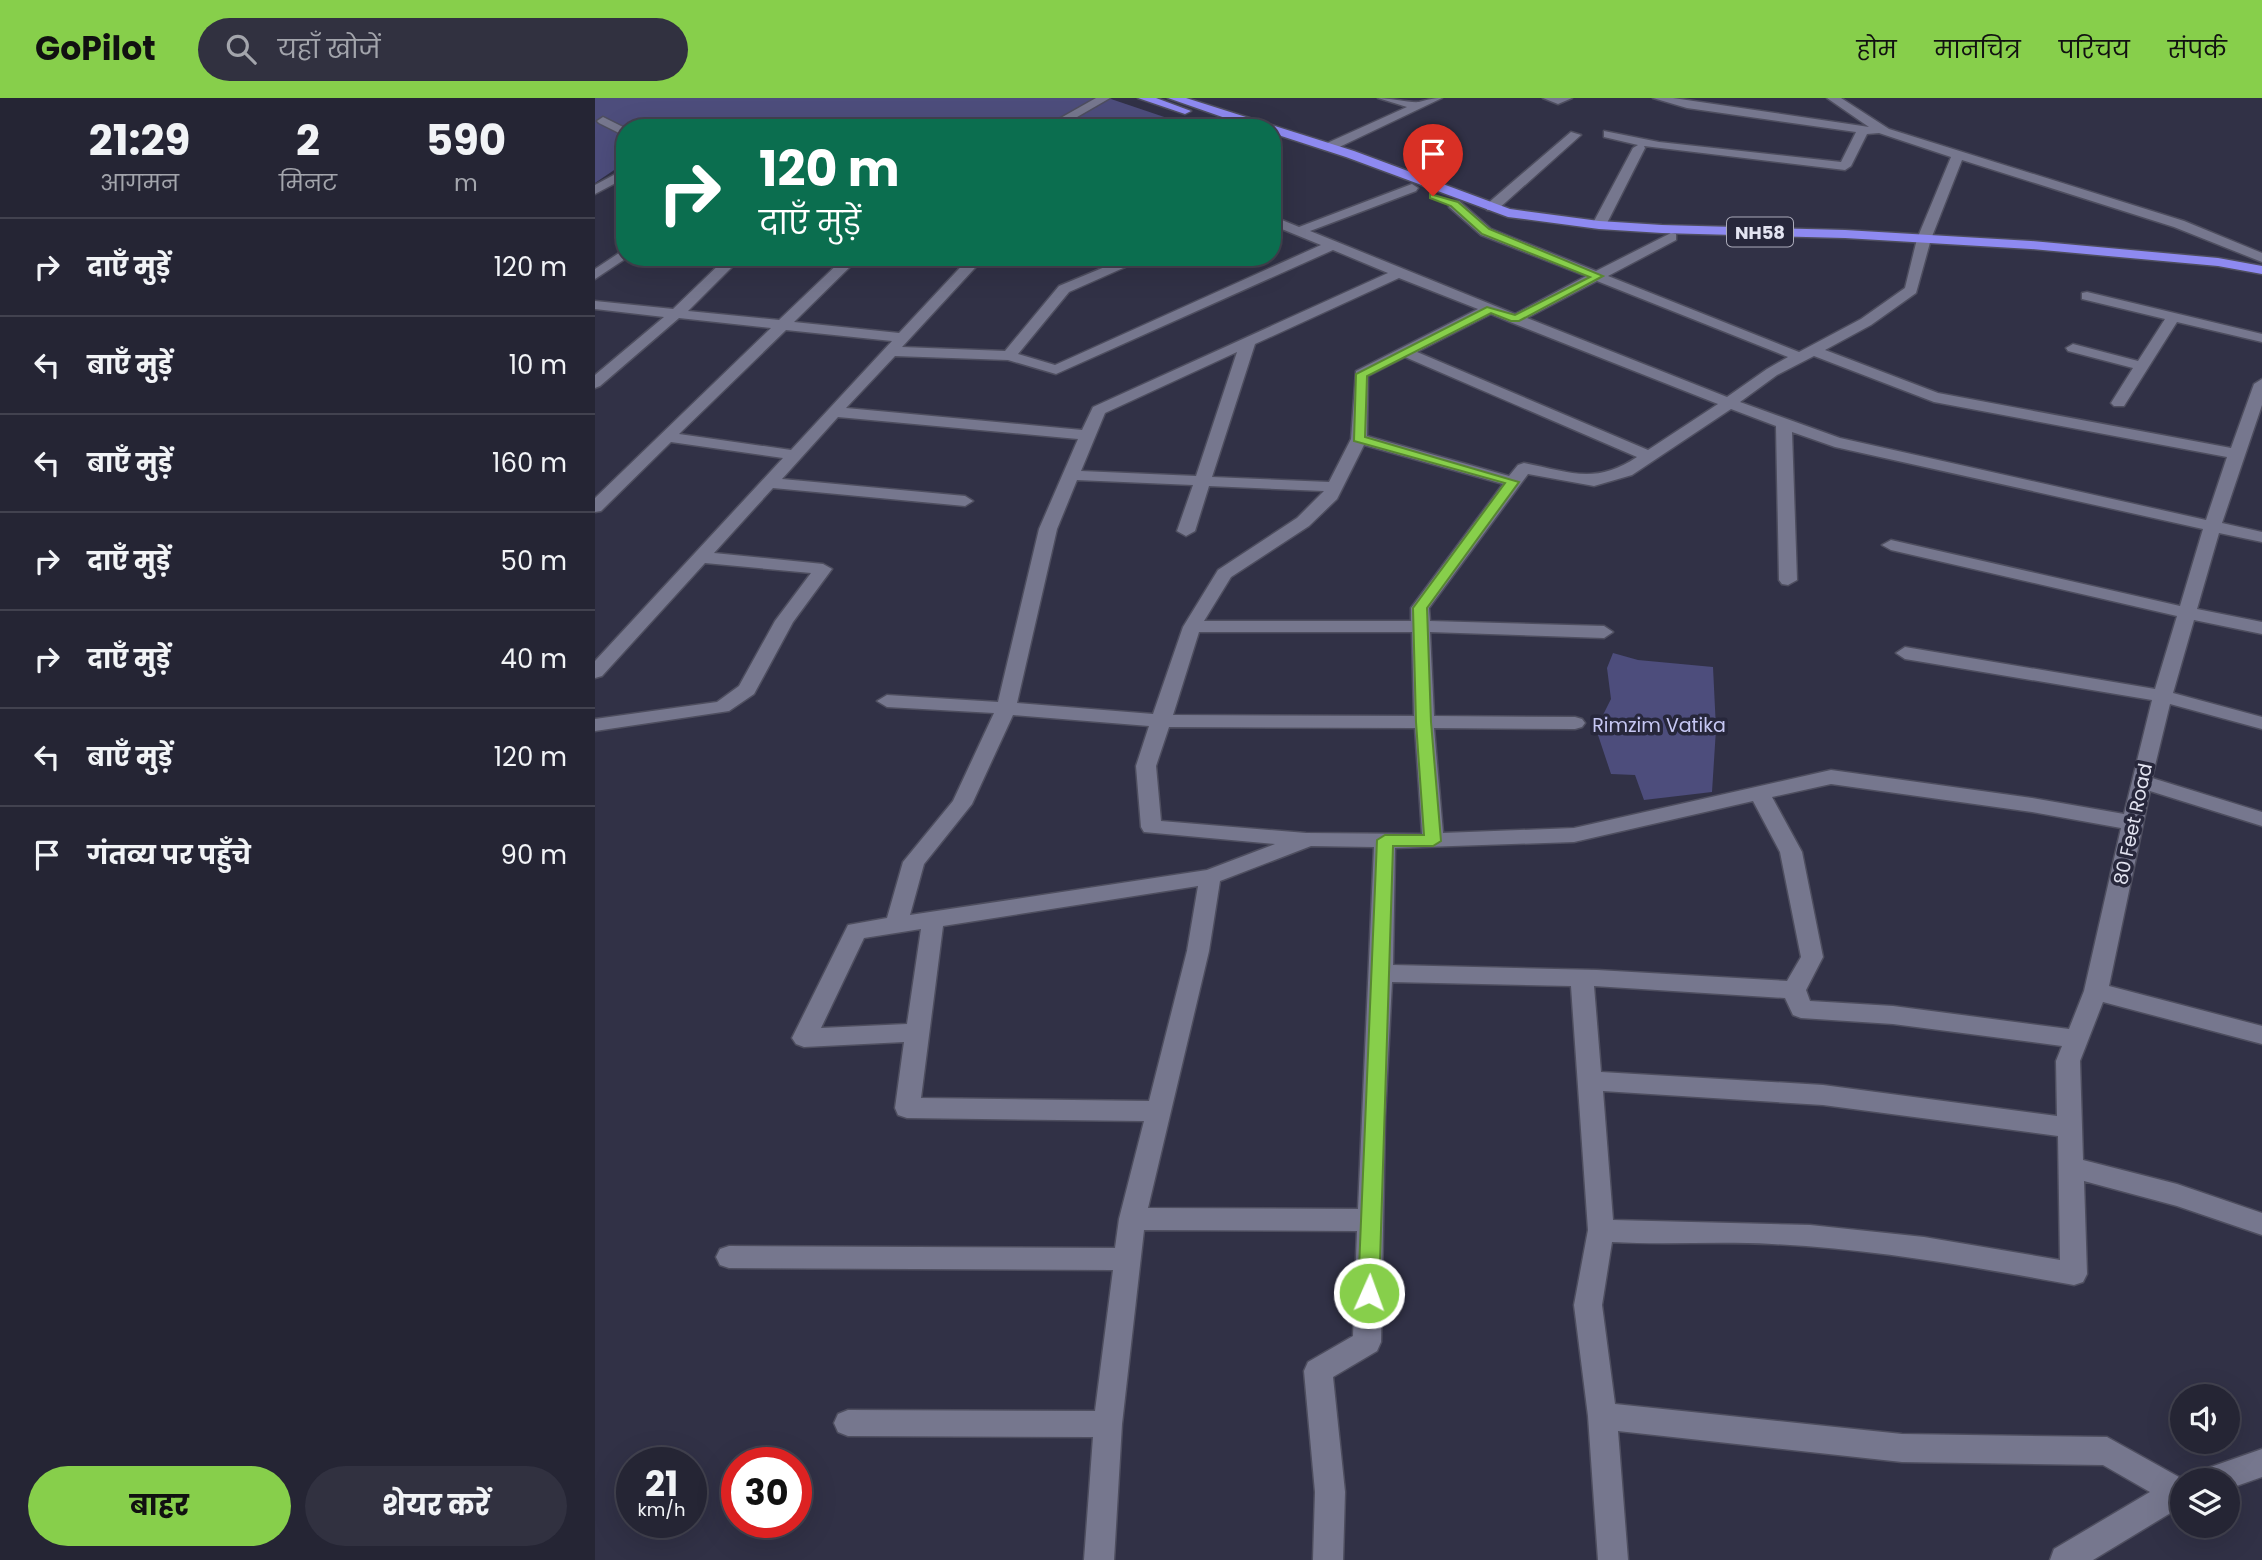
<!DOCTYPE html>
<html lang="hi">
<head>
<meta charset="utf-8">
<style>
	body { margin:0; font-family:Poppins,"Noto Sans Devanagari",sans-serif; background:#313140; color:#f1f3f6; height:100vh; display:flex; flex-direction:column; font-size:26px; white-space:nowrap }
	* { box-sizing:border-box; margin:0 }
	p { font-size:23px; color:#a3a5ac }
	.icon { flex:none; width:38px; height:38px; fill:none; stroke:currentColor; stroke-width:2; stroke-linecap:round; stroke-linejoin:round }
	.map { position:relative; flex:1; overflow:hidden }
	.panel { display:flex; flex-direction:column; background:#252534; width:595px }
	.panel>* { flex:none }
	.top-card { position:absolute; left:21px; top:21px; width:665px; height:147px; border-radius:28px; box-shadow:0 7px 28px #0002,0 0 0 2px #42424f; background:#0b6e4f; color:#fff; overflow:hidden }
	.tools { position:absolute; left:1575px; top:1286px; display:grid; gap:14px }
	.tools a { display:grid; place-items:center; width:70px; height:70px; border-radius:50%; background:#252534; box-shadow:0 7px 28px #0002,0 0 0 2px #42424f; font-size:35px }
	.speed { position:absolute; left:21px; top:1349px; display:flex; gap:14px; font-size:35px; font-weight:700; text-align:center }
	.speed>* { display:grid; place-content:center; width:91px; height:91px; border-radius:50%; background:#252534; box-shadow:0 7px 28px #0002,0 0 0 2px #42424f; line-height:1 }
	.speed small { font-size:18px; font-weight:400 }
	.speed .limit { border:10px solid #d22; background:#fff; color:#111 }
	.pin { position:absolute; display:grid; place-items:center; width:60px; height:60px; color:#fff; margin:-72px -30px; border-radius:50% 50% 50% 0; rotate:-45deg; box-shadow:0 0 7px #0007 }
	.pin .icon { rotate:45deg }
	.me { position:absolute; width:77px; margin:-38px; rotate:2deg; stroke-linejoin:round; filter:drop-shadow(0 0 5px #0008) }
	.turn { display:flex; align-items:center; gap:24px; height:147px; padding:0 28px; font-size:32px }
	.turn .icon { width:91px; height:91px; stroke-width:2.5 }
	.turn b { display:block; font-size:49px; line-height:60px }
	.eta { display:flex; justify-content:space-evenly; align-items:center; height:119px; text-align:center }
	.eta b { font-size:42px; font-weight:700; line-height:49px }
	.button { display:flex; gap:14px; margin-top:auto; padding:14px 28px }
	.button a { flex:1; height:80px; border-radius:42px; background:#87cf4b; color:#111; font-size:28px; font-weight:700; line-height:80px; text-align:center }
	.button a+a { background:#313140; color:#f1f3f6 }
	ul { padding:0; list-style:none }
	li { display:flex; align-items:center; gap:21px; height:98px; padding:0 28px; border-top:2px solid #42424f }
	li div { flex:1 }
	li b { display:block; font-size:26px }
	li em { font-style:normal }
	header { display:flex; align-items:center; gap:42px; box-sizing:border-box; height:98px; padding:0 35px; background:#87cf4b; color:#111 }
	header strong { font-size:33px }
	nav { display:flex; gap:38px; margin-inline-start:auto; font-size:24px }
	.search { width:490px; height:63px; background:#313140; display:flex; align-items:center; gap:18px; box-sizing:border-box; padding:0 24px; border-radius:38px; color:#a3a5ac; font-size:26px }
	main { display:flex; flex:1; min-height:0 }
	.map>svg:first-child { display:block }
	.green { fill:#4d4d7c }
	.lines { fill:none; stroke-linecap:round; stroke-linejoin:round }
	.minor-casing { stroke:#4e4e5f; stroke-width:3 }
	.highway-casing { stroke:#4e4e5f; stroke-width:3 }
	.minor { fill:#76778e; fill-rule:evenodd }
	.highway { fill:#8e8af1; fill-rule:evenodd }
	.route { fill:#87cf4b; stroke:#588731; stroke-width:2 }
	.labels { text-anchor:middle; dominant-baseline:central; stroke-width:7; stroke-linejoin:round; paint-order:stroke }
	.shield { fill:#27273b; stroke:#ababba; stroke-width:2 }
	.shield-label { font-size:18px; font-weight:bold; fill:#e3e4f1 }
	.park-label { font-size:19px; fill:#c6c7f3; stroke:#27273b }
	.street-label { font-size:19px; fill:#e3e4f1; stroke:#27273b }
</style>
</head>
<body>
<header>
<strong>GoPilot</strong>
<div class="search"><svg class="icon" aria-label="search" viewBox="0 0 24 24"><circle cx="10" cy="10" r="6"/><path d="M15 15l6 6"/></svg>यहाँ खोजें</div>
<nav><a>होम</a><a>मानचित्र</a><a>परिचय</a><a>संपर्क</a></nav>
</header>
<main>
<section class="panel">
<div class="eta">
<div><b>21:29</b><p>आगमन</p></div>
<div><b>2</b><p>मिनट</p></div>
<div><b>590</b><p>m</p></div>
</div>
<ul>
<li><svg class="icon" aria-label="right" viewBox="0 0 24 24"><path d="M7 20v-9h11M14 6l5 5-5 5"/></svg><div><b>दाएँ मुड़ें</b></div><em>120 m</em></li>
<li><svg class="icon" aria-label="left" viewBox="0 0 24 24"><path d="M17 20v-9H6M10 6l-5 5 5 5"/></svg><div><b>बाएँ मुड़ें</b></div><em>10 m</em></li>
<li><svg class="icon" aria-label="left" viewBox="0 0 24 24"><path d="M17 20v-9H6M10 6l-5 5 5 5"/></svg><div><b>बाएँ मुड़ें</b></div><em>160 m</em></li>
<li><svg class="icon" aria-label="right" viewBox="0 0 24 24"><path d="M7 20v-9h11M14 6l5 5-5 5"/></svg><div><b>दाएँ मुड़ें</b></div><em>50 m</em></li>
<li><svg class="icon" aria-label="right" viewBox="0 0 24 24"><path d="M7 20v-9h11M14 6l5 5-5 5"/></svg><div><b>दाएँ मुड़ें</b></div><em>40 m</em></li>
<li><svg class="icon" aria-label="left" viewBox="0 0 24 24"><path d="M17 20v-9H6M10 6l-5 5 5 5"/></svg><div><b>बाएँ मुड़ें</b></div><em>120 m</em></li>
<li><svg class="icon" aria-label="arrive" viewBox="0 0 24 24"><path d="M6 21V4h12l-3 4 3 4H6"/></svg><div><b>गंतव्य पर पहुँचे</b></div><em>90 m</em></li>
</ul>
<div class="button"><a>बाहर</a><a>शेयर करें</a></div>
</section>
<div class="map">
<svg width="1667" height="1462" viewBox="0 0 1667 1462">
	<rect width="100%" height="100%" fill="#313146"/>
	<path class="green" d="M0,0H513L593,27L589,30H30V71L28,66L0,85Z
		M1018,555L1043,562L1118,569L1121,631L1117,694L1049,702L1040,677L1016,676L1001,631L1016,601L1012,570Z"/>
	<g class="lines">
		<defs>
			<path id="minor" d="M501,0H515L463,30H448Z
				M783,0C794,0 815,5 824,4C832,2 838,0 847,0L738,52H730V46L812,9Z
				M948,0H977L963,6Z
				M1058,0H1078L1274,29L1232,0H1246L1294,31L1589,123L1667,155V164L1579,129L1367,62L1336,141L1321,195L1276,227L1230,252L1343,295L1636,350L1659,286L1667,281V307L1627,425L1667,434V444L1624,435L1602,511L1667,524V536L1599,522L1578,595L1667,619V631L1575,606L1557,680L1667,714V728L1555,693L1514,888L1667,928V946L1508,904L1485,963L1488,1062L1582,1086L1667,1115V1137L1582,1108L1489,1083L1492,1176L1488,1184L1479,1187C1379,1169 1279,1151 1177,1146C1124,1143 1071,1147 1017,1144L1007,1207L1020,1306L1307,1336L1512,1339L1584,1379L1598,1382H1587V1408L1498,1462H1455L1459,1451L1555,1394L1508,1367L1307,1364L1023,1333L1033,1462H1003L993,1318L979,1207L993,1132L976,888L797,884L790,1019L786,1244L782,1253L738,1279L750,1394L748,1462H718L720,1394L709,1273L713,1264L758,1238L762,1133L549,1132L527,1326L519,1462H489L498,1339L253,1338L243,1334L239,1325L243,1316L253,1312L500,1313L518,1172L134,1170L125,1167L121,1159L125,1151L134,1148L520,1150L524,1121L549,1023L312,1020L303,1017L300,1010L309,944L209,949L201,946L197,940L253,827L292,820L308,764L358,703L399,615L292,609L282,603L292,597L403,604L444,431L483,341L243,319L187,381L370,398L378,403L370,408L178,390L119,455L228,466L237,471L198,524L159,596L134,613L0,633V621L122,604L144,588L180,523L216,475L110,465L7,578L0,580V563L188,360L76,344L6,413L0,414V400L176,230L84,220L5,288L0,290V277L69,219L0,211V203L78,211L132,159H147L93,213L184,222L250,159H265L199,224L304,235L375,159H390L307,249L410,253L464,188L534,159H553L474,194L423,256L460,267L726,147L677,127V118L704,129L817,86L823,90L821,93L715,133L920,216L991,178L886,137L854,109V103H864L896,131L1001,173L1076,135L1081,136V142L1013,178L1204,254L1266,221L1310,190L1322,141L1356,59L1284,35L1272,36L1256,68L1250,72L1049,48L1050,50L1011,127L1009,130H999L997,127L1038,50L1043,47L1009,39V33L1064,44L1246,64L1261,34L1092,10ZM738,152L793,175L498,309L487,332L251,310L300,258L413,262L461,276ZM804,180L883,211L761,273L756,341L734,384L617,379L660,246ZM1002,183L1193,259L1172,271L1132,299L932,220ZM896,216L915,224L1123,306L1053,352L822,254ZM191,232L297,243L196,352L84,336ZM642,254L601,378L486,373L510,315ZM1219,258L1339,304L1632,359L1611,422L1245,340L1145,304L1182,277ZM810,259L1042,359C1000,387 975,374 929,365L923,367L914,378L772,338L773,278ZM1136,311L1181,328L1184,482L1187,486L1193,487L1202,482L1197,334L1240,349L1608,431L1585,508L1296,442L1287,447L1296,452L1582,518L1560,591L1310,549L1301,555L1310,561L1557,602L1529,716L1437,700L1236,672L979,730L848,735L839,630L980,631L987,629L990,625L987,621L980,619L839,618L835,534L1009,540L1018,534L1009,528L835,523L834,510L933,376L999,388L1037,377ZM769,347L908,386L816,510V523H609L636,479L714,428L742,401ZM482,382L598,387L582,433L591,438L600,433L614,388L729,393L702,420L623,472L588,529L558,616L422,605L462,431ZM604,534H817L819,618L578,617ZM418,617L554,628L541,668L546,729L549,734L680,746L612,772L315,817L329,766L377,706ZM574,629L820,630L827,736L711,735L566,723L561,668ZM1236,686L1437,714L1526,730L1489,893L1474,931L1298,908L1215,903L1211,892L1228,859L1207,754L1177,699ZM1158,703L1185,754L1206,859L1192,883L1002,872L798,867L800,750L979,744ZM716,748L779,749L763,1111L553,1110L614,853L625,783ZM603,788L592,853L554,1003L326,1000L348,828ZM326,831L312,926L226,930L269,840ZM999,888L1190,900L1198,917L1206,920L1298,926L1467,948L1461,963L1462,1018L1228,987L1006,974ZM1008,993L1228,1007L1463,1038L1465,1162L1329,1139L1215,1127L1018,1122Z
				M637,15L643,18L641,20L622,30H609L618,22Z
				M8,19L30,30V38L4,25L2,23Z
				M976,34L986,37L902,112H892V106Z
				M30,71V80L0,96V87Z
				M30,151V159H33L0,181V171Z
				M1492,194L1667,236V244L1582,224L1529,308H1519L1516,305L1538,270L1473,253L1471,250L1478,246L1543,263L1570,221L1487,201V195Z
				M1667,1351V1379L1633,1391V1382H1602L1607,1372Z"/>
			<path id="highway" d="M543,0H561L596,13L590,16Z
				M573,0H591L759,53L915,111L1004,123L1067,127L1250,132L1436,143L1623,160L1667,168V176L1623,168L1436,151L1250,140L1067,135L1004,131L913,119L751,59L677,35V30H659Z"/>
		</defs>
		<use href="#minor" class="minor-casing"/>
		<use href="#highway" class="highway-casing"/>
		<use href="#minor" class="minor"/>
		<use href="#highway" class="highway"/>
	</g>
	<path class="route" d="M835,96L863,104L894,131L1008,178L924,223H916L896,215L772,278L770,339L924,384L832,510L836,624L846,743L838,748H798L784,1195L781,1201L774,1204L766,1201L763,1195L782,742L790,737H829L821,624L818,510L910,385L759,343L761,276L892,209L920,217L995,179L887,136L856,108L835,100Z"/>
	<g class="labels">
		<rect class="shield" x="1132" y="119.5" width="66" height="29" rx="5"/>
		<g class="shield-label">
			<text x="1165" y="134">NH58</text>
		</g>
		<g class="park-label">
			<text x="1064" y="627">Rimzim Vatika</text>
		</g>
		<g class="street-label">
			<text transform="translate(1538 726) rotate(-78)">80 Feet Road</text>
		</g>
	</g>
</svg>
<div class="tools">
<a><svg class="icon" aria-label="sound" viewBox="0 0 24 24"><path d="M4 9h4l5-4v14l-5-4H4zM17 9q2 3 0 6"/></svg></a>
<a><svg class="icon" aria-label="layers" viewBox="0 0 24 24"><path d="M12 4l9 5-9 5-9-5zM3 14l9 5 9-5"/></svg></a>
</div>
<div class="speed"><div>21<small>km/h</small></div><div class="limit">30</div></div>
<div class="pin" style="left:838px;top:98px;background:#d93025"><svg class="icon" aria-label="arrive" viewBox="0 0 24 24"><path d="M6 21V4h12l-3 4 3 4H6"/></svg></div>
<svg class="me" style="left:774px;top:1195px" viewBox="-20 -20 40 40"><circle r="17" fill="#87cf4b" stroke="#fff" stroke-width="3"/><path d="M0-11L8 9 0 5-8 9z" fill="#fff"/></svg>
<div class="top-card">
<div class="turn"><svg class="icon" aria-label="right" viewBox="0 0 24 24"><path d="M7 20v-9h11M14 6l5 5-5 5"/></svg><div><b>120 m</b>दाएँ मुड़ें</div></div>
</div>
</div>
</main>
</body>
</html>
